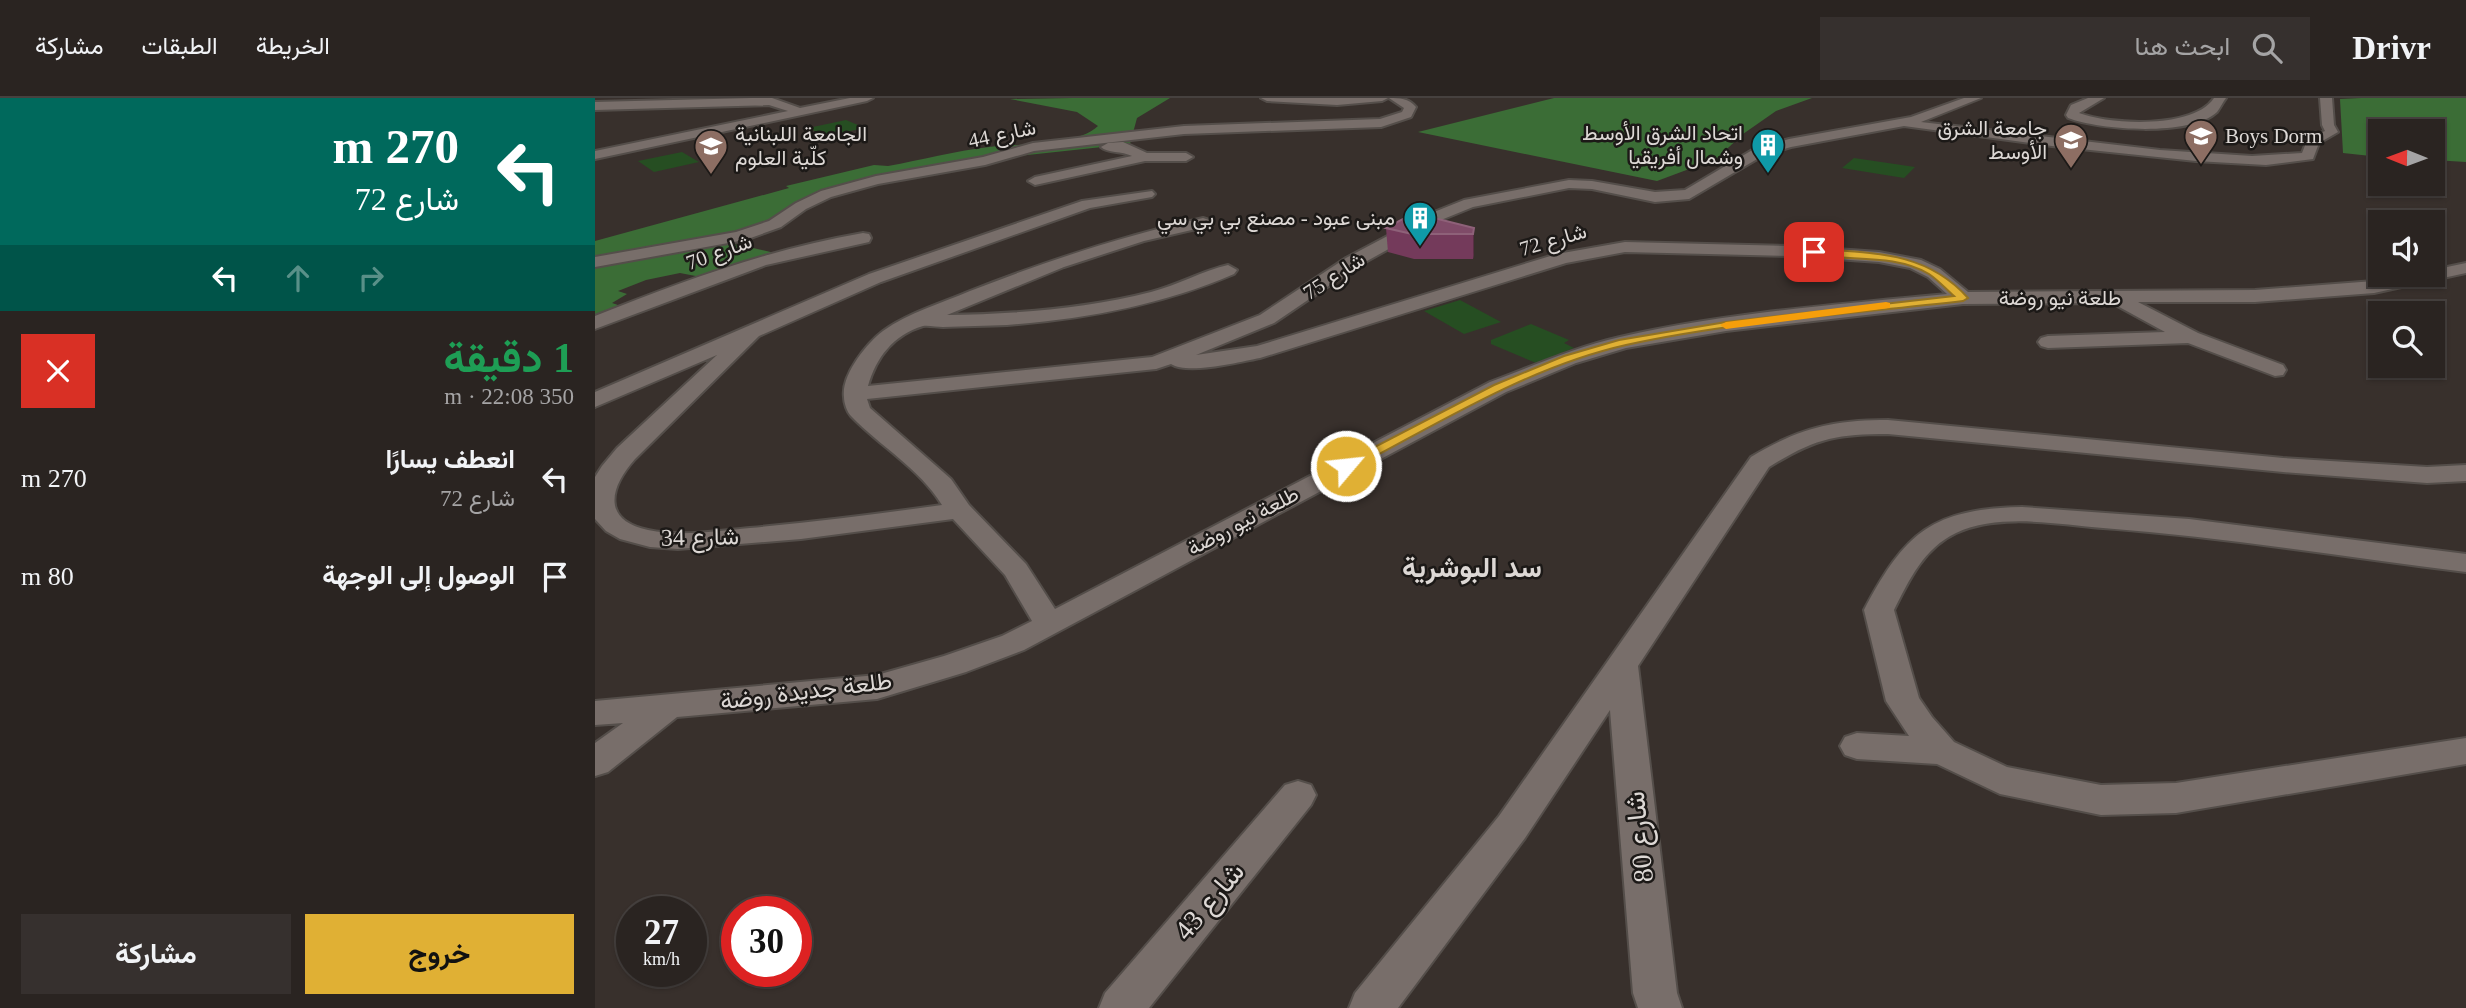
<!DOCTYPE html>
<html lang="ar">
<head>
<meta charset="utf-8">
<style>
	body { margin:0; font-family:"Times New Roman",Vazirmatn,serif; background:#36302e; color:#f1f3f6; direction:rtl; height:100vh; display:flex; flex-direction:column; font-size:26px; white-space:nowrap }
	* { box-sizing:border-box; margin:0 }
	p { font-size:23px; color:#a5a4a5 }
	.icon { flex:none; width:38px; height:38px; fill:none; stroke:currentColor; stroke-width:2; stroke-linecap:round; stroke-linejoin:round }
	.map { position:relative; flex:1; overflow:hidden; direction:ltr }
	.side { display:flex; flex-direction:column; background:#2a2421; width:595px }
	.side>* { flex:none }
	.hud { background:#00695c; color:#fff; overflow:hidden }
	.needle { width:46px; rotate:271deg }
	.fabs { position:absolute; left:1773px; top:21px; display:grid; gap:14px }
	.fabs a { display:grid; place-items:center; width:77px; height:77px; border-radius:0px; background:#2a2421; box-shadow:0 2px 5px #0004,0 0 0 2px #46413f; font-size:35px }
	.speed { position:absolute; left:21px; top:798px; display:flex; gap:14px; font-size:35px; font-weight:700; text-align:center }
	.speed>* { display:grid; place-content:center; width:91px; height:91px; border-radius:50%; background:#2a2421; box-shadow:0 2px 5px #0004,0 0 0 2px #46413f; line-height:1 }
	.speed small { font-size:18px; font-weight:400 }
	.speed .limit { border:10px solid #d22; background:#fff; color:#111 }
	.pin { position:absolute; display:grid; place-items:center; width:60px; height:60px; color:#fff; margin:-30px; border-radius:14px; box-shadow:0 4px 10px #0006 }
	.me { position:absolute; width:77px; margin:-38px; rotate:62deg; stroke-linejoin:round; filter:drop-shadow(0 0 5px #0008) }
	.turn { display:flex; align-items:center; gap:24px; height:147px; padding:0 21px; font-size:32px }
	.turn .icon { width:91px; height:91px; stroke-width:2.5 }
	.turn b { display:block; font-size:49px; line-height:60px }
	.lanes { display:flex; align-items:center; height:66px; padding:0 21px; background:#0003; justify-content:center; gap:35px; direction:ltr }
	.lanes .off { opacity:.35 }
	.round { display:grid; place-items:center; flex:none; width:74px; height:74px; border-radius:0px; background:#36302e }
	.headline { display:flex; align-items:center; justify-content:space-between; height:119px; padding:0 21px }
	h1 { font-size:42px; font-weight:700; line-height:52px; color:#1e9e55 }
	.primary-button { display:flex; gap:14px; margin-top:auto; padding:14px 21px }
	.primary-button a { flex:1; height:80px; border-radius:0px; background:#e0b034; color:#111; font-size:28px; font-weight:700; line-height:80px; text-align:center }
	.primary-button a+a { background:#36302e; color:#f1f3f6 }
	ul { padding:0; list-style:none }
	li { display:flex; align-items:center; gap:21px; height:98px; padding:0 21px }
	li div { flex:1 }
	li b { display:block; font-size:26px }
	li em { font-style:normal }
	header { display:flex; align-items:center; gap:42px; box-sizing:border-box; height:98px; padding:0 35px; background:#2a2421; border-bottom:2px solid #46413f }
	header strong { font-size:33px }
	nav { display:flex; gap:38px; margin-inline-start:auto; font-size:24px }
	.search { width:490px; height:63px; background:#36302e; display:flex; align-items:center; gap:18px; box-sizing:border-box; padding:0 24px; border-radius:0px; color:#a5a4a5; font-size:26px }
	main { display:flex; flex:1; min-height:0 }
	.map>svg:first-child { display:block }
	.green { fill:#264e22 }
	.forest { fill:#3b6d36 }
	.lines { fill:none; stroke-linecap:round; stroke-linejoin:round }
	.minor-casing { stroke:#544e4a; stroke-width:4 }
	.minor { fill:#786e6a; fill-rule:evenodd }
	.wall { fill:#743a5b }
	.shaded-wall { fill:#572f43 }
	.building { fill:#7f4b68; stroke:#8e6179; stroke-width:2 }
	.route { fill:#e0b034; stroke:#927222; stroke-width:2 }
	.slow { fill:#f59e0b }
	.labels { text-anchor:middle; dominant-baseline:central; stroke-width:5; stroke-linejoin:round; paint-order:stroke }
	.far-poi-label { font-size:21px; fill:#ddd8d5; stroke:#1c1917; text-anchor:end }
	.far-street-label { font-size:21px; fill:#ddd8d5; stroke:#1c1917 }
	.street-label { font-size:24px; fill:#ddd8d5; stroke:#1c1917 }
	.quarter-label { font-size:28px; font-weight:bold; fill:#ddd8d5; stroke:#1c1917 }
	.near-street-label { font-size:28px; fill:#ddd8d5; stroke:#1c1917 }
</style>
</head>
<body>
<header>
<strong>Drivr</strong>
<div class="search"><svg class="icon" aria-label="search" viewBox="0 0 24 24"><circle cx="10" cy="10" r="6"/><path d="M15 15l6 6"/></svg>ابحث هنا</div>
<nav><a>الخريطة</a><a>الطبقات</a><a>مشاركة</a></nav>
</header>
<main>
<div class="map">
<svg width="1871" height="910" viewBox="0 0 1871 910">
	<rect width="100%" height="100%" fill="#38302c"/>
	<path class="green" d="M251,22L270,30L231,38L213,30Z
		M87,54L104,64L59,74L43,63Z
		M1259,60L1320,69L1309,80L1247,70Z
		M865,202L906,224L869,236L829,213Z
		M936,226L974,242L969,245L979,250L941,265L896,246V242Z"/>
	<path class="forest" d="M477,0H575L542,20L535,46L387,62L264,86L214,106L191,124L0,162V143L194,90L191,88L279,67L293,68C326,62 360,53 394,49C424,45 481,49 503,28L482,14L415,1Z
		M959,0H1217L1181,13L1148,36L1121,61L1062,83L823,34Z
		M1766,0H1871V64L1838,62V33H1785V59L1748,55L1745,1Z
		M117,145L145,147L184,156L116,181L85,175L51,182L23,193L32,196L17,205L32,210L0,224V166Z"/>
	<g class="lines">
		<defs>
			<path id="minor" d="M157,0H177L205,10L255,0H278L272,3L0,61V53L193,13L174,7L0,12V4Z
				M666,0H793L787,3L742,7L672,3Z
				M794,0C805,0 813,0 821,9L816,19L786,29L589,36L439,53L390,67L283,86L236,99L211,111L186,129L150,142L0,169V159L141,134L174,123L201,105L226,93L281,78L388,59L438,45L589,28L785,21L807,14L809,10Z
				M1369,0H1386L1326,24L1565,52L1657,58L1707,55L1713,40L1730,33L1727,27L1725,0H1737L1739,27L1743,34L1724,45L1718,61L1671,67L1601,63L1457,48L1309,28L1196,49L1169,57L1094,101L1060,104L997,91L974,90L878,109L846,122L763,168L679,225L601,257L662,248L962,156L1030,144L1198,148L1284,154L1326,162L1345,171L1373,194L1660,192L1779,183L1812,177H1838V172L1871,165V175L1779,195L1660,204H1543L1603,235L1688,267L1691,272L1688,277L1680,278L1593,245L1453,250L1446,248L1443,244L1446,240L1453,238L1570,234L1517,205L1368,206L1131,233L1031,250L981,265L911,294L429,552L371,574L282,601L82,619L13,674L0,678V645L28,625L0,627V603L282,577L349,558L407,538L437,523L410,477L358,421L206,441L83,451L55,449L25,441L11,433L0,421V379L7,368L22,350L122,257L0,309V294L274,176L487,103L557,93L560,96L557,99L495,110L286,184L164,238L40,361C15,389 6,422 53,432C86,439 122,433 155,430C219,424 283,416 347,407C324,370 286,349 256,318C252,314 249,305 249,299C246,277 272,245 288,233C313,215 347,205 375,193C452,163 527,138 608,120L614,122L616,125L614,128L549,143L469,169L352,217C420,216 490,211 556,194C583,187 607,173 633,167L642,172L639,176C567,207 491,221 412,227C391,228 370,228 348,229C342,229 333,227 328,228C298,237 281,260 273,288L557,259L665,217L751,160L834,116L869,102L974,82L997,83L1060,94L1090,92L1159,51L1194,41L1316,19ZM1030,154L1198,158L1284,164L1315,170L1333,179L1352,196C1247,206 1128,215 1025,239C981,249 938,268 895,284L460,511L431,466L374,407L356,381L275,310L272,301L561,271L576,266C593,277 644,264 665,260L971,165Z
				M1493,0H1509L1484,15C1515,27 1599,31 1619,0H1631C1628,4 1625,10 1622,14C1595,39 1504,32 1473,20L1471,17L1476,7Z
				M528,44L552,55H591L598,59L591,63H550L440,87L433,83L440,79L537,58C527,53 512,55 506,49L513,45Z
				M268,135L274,136L276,140L274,144L171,167L0,231V218C88,183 175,151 268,135Z
				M1293,322L1688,360L1832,369L1871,367V383L1832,385L1688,374L1293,336C1240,336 1219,341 1174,369L1043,568L1082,895L1087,910H1043L1038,895L1015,612L930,740L803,910H754L760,895L904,718L1156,359C1204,330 1238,322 1293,322Z
				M1427,409L1594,421L1871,456V474C1750,459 1629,439 1508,430C1462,426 1404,415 1361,435C1329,450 1314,482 1299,512L1324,600L1337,619L1359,644L1412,669L1506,687L1581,685L1871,640V666L1581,715L1506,717L1405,696L1342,666L1262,661L1250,657L1245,648L1250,639L1262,635L1314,638L1291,603L1269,512C1310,435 1336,411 1427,409Z
				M703,683L716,687L721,697L716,707L554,910H504L510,895L690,687Z"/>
		</defs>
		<use href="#minor" class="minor-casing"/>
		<use href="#minor" class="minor"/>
	</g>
	<path class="wall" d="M791,130H879V155L878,161H819L793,154Z"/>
	<path class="shaded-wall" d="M879,130V155L878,161V136Z"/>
	<path class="building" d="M819,115L879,130L878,136H817L791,130Z"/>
	<path class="route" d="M1219,151C1278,155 1331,153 1373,200L1368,203C1256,216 1141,223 1031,247C933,269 843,326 756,371L751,373L743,368L899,287L969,258L1024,242L1131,224L1359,198C1351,191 1343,182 1334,176C1298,155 1254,164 1216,156L1214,154Z"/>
	<path class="slow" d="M1291,204L1295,205V210L1131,231L1125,227L1131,224Z"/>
	<defs>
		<symbol id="university-pin" viewBox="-11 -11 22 30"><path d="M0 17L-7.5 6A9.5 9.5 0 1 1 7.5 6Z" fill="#8d6e63" stroke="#1c1917"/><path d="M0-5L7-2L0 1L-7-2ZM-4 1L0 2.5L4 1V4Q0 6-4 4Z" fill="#fff"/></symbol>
		<symbol id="building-pin" viewBox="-11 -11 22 30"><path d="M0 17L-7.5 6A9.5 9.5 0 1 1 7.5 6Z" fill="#0f9aa8" stroke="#1c1917"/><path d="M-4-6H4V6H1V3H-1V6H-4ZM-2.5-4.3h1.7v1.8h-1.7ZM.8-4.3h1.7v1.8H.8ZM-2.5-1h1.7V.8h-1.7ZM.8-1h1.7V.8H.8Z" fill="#fff"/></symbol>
	</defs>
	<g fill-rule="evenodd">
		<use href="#university-pin" x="1587" y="19" width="38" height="52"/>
		<use href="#university-pin" x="1457" y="23" width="38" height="52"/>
		<use href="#building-pin" x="1154" y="28" width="38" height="52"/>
		<use href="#university-pin" x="97" y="29" width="38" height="52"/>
		<use href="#building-pin" x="806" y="101" width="38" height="52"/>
	</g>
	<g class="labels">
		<g class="far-poi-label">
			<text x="1452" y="30">جامعة الشرق<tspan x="1452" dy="24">الأوسط</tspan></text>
			<text x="1148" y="35">اتحاد الشرق الأوسط<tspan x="1148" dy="24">وشمال أفريقيا</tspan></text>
			<text x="140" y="36" text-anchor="start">الجامعة اللبنانية<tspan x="140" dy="24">كلّية العلوم</tspan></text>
			<text x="1630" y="38" text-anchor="start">Boys Dorm</text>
			<text x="800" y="120">مبنى عبود - مصنع بي بي سي</text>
		</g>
		<g class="far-street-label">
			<text transform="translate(407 36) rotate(-12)">شارع 44</text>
			<text transform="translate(958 142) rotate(-16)">شارع 72</text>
			<text transform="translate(124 154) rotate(-20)">شارع 70</text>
			<text transform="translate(739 178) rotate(-33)">شارع 75</text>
			<text x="1465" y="200">طلعة نيو روضة</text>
			<text transform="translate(648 423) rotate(-28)">طلعة نيو روضة</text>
		</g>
		<g class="street-label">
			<text transform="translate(105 439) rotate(-1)">شارع 34</text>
			<text transform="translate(211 593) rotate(-7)">طلعة جديدة روضة</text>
		</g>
		<g class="quarter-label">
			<text x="877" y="469">سد البوشرية</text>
		</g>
		<g class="near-street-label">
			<text transform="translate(1044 739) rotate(-96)">شارع 80</text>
			<text transform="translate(614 803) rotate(-50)">شارع 43</text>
		</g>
	</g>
</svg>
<div class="fabs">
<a><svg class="needle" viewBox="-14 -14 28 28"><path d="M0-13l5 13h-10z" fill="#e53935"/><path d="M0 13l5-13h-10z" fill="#a5a4a5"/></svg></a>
<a><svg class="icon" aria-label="sound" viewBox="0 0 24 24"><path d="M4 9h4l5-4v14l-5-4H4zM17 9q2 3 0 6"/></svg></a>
<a><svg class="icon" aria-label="search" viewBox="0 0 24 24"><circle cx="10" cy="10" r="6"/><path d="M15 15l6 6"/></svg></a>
</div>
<div class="speed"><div>27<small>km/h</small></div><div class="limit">30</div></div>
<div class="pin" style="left:1219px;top:154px;background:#d93025"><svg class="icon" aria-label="arrive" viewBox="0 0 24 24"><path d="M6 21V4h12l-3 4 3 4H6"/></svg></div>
<svg class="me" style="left:751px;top:368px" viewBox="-20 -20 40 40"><circle r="17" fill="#e0b034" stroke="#fff" stroke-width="3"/><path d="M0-11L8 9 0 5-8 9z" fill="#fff"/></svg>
</div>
<section class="side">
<div class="hud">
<div class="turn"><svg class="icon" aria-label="left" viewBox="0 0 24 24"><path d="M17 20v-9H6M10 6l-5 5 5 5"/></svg><div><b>270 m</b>شارع 72</div></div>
<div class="lanes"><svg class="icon" aria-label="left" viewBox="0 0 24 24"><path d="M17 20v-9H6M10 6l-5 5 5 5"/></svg><svg class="icon off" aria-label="ahead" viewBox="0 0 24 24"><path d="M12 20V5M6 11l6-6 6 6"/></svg><svg class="icon off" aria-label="right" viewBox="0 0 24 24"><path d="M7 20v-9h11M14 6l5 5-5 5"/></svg></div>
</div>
<div class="headline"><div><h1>1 دقيقة</h1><p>350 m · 22:08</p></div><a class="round" style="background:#d93025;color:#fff"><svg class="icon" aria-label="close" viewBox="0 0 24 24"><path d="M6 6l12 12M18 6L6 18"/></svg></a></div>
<ul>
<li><svg class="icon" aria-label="left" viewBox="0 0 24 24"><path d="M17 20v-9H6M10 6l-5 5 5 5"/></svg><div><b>انعطف يسارًا</b><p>شارع 72</p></div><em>270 m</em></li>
<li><svg class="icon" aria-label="arrive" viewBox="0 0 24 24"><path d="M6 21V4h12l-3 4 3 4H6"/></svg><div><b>الوصول إلى الوجهة</b></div><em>80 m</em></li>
</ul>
<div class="primary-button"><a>خروج</a><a>مشاركة</a></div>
</section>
</main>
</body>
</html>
